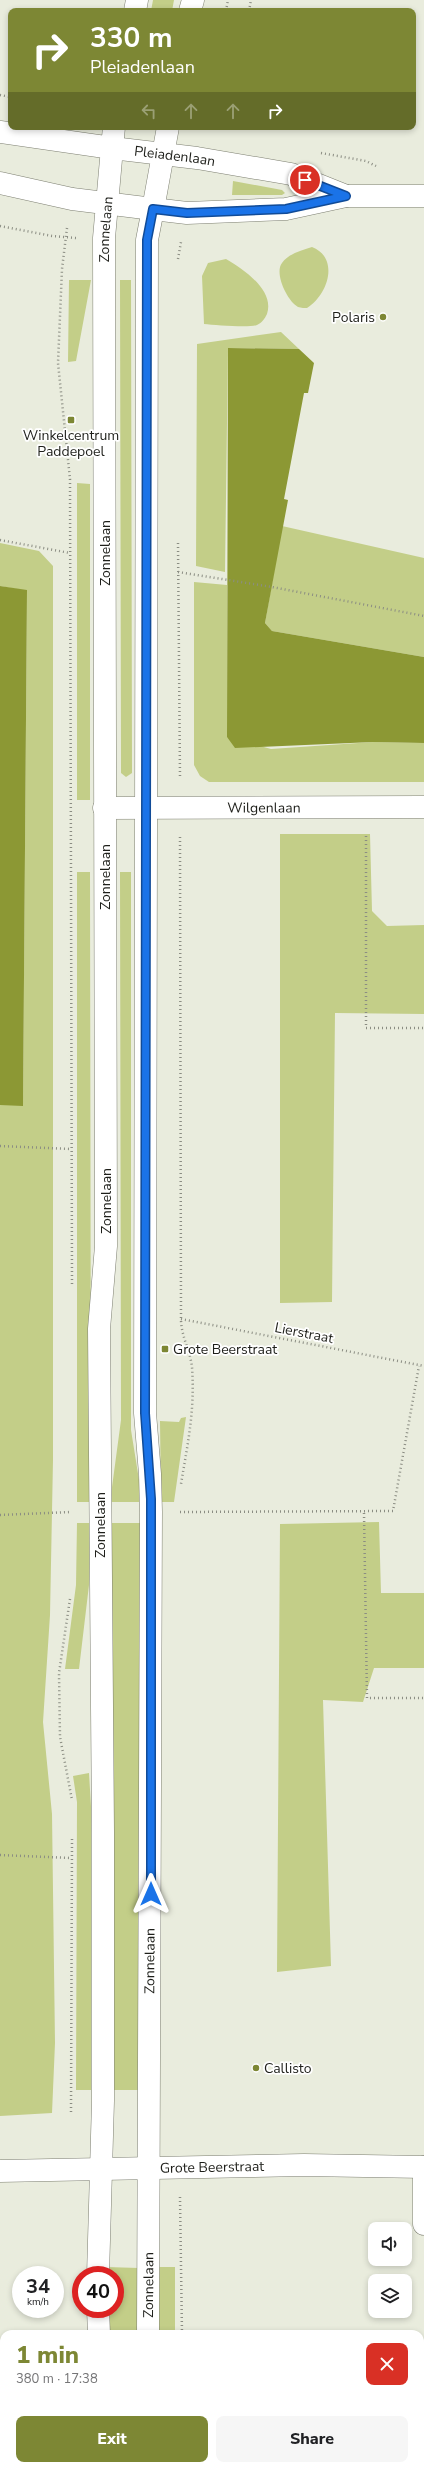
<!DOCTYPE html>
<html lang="en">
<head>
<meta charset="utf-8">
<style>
	body { margin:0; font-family:"Nunito Sans",sans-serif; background:#f6f6f6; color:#202124; height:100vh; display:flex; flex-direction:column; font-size:15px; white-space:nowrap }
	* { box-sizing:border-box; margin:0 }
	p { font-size:13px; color:#757577 }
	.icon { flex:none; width:22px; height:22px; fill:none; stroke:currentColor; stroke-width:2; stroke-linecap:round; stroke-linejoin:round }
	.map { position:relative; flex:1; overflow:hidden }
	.side { position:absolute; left:0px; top:2330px; width:424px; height:140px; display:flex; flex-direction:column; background:#fff; border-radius:12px 12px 0 0; box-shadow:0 2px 6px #0003 }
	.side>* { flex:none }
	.banner { position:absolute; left:8px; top:8px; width:408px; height:122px; border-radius:8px; box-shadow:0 2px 6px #0003; background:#7d8734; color:#fff; overflow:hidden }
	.tools { position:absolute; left:368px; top:2222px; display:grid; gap:8px }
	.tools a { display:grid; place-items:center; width:44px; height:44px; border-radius:8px; background:#fff; box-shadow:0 2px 6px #0003; font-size:20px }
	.speed { position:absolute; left:12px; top:2266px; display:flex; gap:8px; font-size:20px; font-weight:700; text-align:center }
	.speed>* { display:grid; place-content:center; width:52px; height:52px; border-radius:50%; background:#fff; box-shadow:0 2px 6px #0003; line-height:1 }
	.speed small { font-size:10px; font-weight:400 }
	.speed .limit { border:6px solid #d22; background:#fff; color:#111 }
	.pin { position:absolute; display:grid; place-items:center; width:34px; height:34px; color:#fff; margin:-17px; border:2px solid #fff; border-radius:50%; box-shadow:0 1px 4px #0007 }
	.me { position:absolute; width:44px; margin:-22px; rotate:0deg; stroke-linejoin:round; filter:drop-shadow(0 0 3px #0008) }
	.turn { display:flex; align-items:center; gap:14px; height:84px; padding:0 16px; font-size:18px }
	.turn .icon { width:52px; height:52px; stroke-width:2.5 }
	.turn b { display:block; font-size:28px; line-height:34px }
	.lanes { display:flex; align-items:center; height:38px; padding:0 16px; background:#0003; justify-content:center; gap:20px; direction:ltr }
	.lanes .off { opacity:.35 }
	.round { display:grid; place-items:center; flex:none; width:42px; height:42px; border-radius:8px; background:#f6f6f6 }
	.headline { display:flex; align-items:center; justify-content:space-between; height:68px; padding:0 16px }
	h1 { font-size:24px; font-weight:800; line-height:30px; color:#7d8734 }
	.action { display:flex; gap:8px; margin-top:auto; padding:8px 16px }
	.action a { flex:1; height:46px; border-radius:8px; background:#7d8734; color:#fff; font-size:16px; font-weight:800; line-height:46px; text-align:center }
	.action a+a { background:#f6f6f6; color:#202124 }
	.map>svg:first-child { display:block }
	.green { fill:#c3ce88 }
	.water { fill:#8c9834 }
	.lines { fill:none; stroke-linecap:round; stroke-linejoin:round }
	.minor-casing { stroke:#7d7f71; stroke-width:23 }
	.tertiary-casing { stroke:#7d7f71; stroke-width:23 }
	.secondary-casing { stroke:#7d7f71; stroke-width:23 }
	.path { stroke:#8b8d83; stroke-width:2.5; stroke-dasharray:1 3; stroke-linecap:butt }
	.minor { stroke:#fff; stroke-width:22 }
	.tertiary { stroke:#fff; stroke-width:22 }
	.secondary { stroke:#fff; stroke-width:22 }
	.route-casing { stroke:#114b97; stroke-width:10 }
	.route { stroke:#1a73e8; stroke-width:7 }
	.poi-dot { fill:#7d8734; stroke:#fff; stroke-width:1.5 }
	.labels { text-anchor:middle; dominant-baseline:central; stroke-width:3.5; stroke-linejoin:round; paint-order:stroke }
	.street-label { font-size:14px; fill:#1e1f1a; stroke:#fff }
	.poi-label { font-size:14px; fill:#1e1f1a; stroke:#fff; text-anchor:start }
</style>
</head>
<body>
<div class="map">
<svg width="424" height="2470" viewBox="0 0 424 2470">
	<rect width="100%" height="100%" fill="#e9ecdd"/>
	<path class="green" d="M153,0H174L172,11H151Z
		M233,181L282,190L285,193L282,195H232Z
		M312,247C340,258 328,295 307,308C305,308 301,308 298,307C287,301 274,273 282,263C288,254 302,250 312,247Z
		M226,259C243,269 275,290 267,314C265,318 262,323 257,325C249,328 215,325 204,324L202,276L208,263Z
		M69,280H91L76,361L68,362Z
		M120,280H131L132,773L126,777L121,773Z
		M281,332L299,349L228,348L225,572L196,566L197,344Z
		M77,483L90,484V800H77Z
		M282,526L424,558V657L272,631L265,623Z
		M0,543L39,551L53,566V1460L50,1615L43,1722L52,1814L55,2043L52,2113L0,2116V1105H23L27,591L0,586Z
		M194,582L227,585V737L271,749L373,742L424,743V782H209L200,776L194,765Z
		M280,834H370L372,911L387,926L424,925V1014L335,1013L332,1302L280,1303Z
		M77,872H90L91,1502H77Z
		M120,872H131V1430L140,1486L139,1502H110L121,1420Z
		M186,1417L174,1502H161L160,1421L179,1422L181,1418Z
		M379,1522L381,1593H424V1668H374L363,1702L323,1700L331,1966L277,1972L280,1524Z
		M77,1523H90L89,1585L79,1669H65L76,1585Z
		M110,1523H141L140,2090H110Z
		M89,1773L91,1806V2090H76L77,1802L73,1776Z
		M106,2267L139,2268V2334H106V2309H115V2275H106Z
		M159,2267H175V2334H158Z"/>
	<path class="water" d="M228,348L299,349L314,363L308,393H304L284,499L288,500L265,623L272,631L424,657V743L373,742L235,748L227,737Z
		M0,586L27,590L23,1106L0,1105Z"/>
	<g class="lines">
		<defs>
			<g id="minor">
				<path id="s1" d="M104,808L424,807"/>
				<path d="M424,2167V2224"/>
				<path id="s2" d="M0,2171L304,2165L424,2167"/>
			</g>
			<g id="tertiary">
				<path id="s3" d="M98,2275L103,2101V1832L99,1329L106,1246L104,238L112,148L197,158L291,174L346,196"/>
				<path d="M98,2309L99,2334"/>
				<path id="s4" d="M148,2334L151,1512L150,1474L145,1413L147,240L153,209L187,213L286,209L346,196H424"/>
				<path d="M100,2466V2470"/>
				<path d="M148,2470V2466"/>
			</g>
			<path id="secondary" d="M135,11L137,0
				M190,11L193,0
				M0,132L112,148L114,127
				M0,183L72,199L153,209L168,127"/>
		</defs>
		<use href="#minor" class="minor-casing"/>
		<use href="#tertiary" class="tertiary-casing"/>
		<use href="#secondary" class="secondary-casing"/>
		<path class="path" d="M226,11L228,0
			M249,11L251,0
			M0,95L11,97
			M321,153L366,161L376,166
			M0,226L52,236L76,238
			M67,228L62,269L58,363L70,479L72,1284
			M178,259L181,242
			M65,436L71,433
			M0,540L70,553
			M178,543L180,778
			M178,572L272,587L424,616
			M366,836V1028H424
			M180,837L181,1319C181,1336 190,1350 192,1367C195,1410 188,1442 181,1484
			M0,1146L71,1149
			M181,1319L424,1366
			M180,1512L393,1511L419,1366
			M364,1513L367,1698H424
			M0,1515L71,1512
			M70,1599L59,1673L60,1737L72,1800
			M0,1855L71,1858
			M71,2112L72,1839
			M180,2197L182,2334
			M184,2466L185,2470"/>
		<use href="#minor" class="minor"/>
		<use href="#tertiary" class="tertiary"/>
		<use href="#secondary" class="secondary"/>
	</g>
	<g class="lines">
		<defs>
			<path id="route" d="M151,1894V1499L145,1413L147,240L153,209L187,213L286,209L346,196L305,180"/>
		</defs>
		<use href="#route" class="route-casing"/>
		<use href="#route" class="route"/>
	</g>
	<g class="poi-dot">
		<circle cx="383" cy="317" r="4"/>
		<rect x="67" y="416" width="8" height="8" rx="2"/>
		<rect x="161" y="1345" width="8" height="8" rx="2"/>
		<circle cx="256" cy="2068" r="4"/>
	</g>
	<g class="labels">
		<g class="street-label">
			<text stroke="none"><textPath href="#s3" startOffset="2191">Pleiadenlaan</textPath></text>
			<text stroke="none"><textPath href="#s3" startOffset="2046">Zonnelaan</textPath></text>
			<text transform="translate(105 553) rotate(-90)">Zonnelaan</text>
			<text stroke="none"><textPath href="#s1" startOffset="160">Wilgenlaan</textPath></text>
			<text transform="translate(105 877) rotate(-90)">Zonnelaan</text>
			<text transform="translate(106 1201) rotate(-90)">Zonnelaan</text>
			<text transform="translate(304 1333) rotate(11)">Lierstraat</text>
			<text transform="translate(100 1525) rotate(-90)">Zonnelaan</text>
			<text stroke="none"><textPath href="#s4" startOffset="373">Zonnelaan</textPath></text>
			<text stroke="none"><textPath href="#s2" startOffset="212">Grote Beerstraat</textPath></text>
			<text stroke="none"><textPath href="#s4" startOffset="49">Zonnelaan</textPath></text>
		</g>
		<g class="poi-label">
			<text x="375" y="317" text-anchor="end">Polaris</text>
			<text x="71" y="435" text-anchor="middle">Winkelcentrum<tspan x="71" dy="16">Paddepoel</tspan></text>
			<text x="173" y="1349">Grote Beerstraat</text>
			<text x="264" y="2068">Callisto</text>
		</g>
	</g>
</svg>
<div class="tools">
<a><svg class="icon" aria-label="sound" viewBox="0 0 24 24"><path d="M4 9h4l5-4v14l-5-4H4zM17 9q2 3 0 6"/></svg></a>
<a><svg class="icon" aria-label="layers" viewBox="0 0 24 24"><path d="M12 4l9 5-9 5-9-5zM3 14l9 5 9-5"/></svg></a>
</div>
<div class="speed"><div>34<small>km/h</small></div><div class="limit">40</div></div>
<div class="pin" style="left:305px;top:180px;background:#d93025"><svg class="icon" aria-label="arrive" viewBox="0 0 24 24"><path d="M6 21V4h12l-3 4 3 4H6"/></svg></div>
<svg class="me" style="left:151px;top:1894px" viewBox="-20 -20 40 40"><path d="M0-17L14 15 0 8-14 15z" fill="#1a73e8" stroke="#fff" stroke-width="4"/></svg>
<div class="banner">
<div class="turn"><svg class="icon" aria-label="right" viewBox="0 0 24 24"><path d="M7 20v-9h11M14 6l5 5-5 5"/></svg><div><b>330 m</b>Pleiadenlaan</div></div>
<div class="lanes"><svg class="icon off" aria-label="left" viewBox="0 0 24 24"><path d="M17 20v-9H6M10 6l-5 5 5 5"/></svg><svg class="icon off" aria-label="ahead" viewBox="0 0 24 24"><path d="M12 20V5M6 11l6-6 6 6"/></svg><svg class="icon off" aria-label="ahead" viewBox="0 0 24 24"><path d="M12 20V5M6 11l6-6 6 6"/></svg><svg class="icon" aria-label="right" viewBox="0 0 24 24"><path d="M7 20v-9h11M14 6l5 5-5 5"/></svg></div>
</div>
<section class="side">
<div class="headline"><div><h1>1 min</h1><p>380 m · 17:38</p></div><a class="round" style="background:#d93025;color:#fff"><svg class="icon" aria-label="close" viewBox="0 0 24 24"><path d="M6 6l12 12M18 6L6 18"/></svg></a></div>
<div class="action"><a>Exit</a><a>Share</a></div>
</section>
</div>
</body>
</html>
